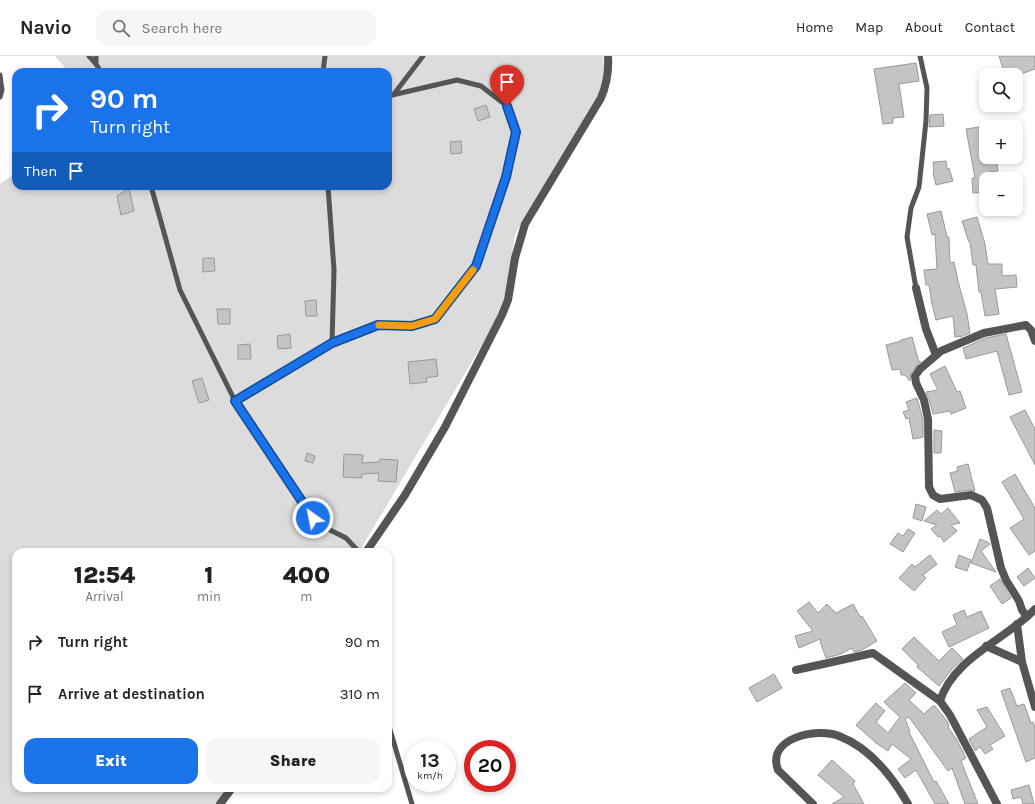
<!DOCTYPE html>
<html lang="en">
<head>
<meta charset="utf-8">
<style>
	body { margin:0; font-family:Karla,sans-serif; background:#f6f6f6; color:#222; height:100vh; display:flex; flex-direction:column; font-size:15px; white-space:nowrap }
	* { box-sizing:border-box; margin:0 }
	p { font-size:13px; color:#767676 }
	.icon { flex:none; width:22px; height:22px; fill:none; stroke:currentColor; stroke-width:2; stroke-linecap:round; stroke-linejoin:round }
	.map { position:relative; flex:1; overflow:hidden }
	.drawer { position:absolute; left:12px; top:492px; width:380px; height:244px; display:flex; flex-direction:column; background:#fff; border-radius:12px; box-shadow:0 2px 6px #0003 }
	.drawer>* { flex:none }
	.top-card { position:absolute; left:12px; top:12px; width:380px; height:122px; border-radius:12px; box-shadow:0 2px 6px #0003; background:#1a73e8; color:#fff; overflow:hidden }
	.fabs { position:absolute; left:979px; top:12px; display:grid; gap:8px }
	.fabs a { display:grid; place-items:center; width:44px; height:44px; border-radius:8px; background:#fff; box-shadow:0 2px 6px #0003; font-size:20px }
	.speed { position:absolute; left:404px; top:684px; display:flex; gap:8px; font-size:20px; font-weight:700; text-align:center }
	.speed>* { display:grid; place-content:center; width:52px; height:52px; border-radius:50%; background:#fff; box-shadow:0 2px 6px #0003; line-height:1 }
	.speed small { font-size:10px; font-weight:400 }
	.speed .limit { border:6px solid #d22; background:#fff; color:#111 }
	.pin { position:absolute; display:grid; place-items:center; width:34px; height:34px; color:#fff; margin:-41px -17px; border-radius:50% 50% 50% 0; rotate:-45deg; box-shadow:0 0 4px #0007 }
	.pin .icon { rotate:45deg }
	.me { position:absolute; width:44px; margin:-22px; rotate:327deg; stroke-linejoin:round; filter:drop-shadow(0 0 3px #0008) }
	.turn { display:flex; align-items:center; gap:14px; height:84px; padding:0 12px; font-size:18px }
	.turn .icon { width:52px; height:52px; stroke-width:2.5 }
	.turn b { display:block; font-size:28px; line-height:34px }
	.then { display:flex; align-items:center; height:38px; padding:0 12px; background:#0003; gap:8px; font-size:15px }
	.eta { display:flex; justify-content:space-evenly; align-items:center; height:68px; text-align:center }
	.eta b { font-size:24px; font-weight:800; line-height:28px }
	.action { display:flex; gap:8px; margin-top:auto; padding:8px 12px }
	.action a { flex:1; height:46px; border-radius:12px; background:#1a73e8; color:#fff; font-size:16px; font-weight:800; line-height:46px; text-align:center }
	.action a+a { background:#f6f6f6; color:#222 }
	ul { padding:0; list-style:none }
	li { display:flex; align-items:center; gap:12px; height:52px; padding:0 12px }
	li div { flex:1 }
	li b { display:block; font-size:15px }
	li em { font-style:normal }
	header { display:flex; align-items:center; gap:24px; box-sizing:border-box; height:56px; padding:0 20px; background:#fff; border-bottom:1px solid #e0e0e0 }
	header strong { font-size:19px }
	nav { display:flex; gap:22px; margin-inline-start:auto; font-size:14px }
	.search { width:280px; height:36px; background:#f6f6f6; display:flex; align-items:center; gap:10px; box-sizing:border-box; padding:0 14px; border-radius:12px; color:#767676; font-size:15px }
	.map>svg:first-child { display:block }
	.green { fill:#dcdcdc }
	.building { fill:#c4c4c4; stroke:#999 }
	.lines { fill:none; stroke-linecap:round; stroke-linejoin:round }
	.lane { stroke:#555; stroke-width:5 }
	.street { stroke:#555; stroke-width:8 }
	.route-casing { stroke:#114b97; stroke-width:10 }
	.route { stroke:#1a73e8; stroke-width:7 }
	.slow { stroke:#f59e0b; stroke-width:7 }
</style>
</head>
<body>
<header>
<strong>Navio</strong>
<div class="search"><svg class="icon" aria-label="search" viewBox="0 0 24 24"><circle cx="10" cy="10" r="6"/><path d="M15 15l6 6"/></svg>Search here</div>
<nav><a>Home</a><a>Map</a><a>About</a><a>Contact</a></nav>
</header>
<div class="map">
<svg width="1035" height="748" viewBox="0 0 1035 748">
	<rect width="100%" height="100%" fill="#fff"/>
	<path class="green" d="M55,0H603L606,28L515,178L505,250L359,496H16V732H227L215,748H0V128L16,117V130H388V16H69Z"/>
	<path class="building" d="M999,0H1035V13L1018,19H1005Z
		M916,7L919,25L899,28L904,61L893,62V67L883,68L874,13Z
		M486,49L490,61L478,65L474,53Z
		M943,58L944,70L929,71L930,59Z
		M986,70V101H996L998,115L989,116L990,123H986V136L973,137L972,122H975L966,73Z
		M461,85L462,97L451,98L450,86Z
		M946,105L947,113L949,112L953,125L936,129L933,117L934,116L933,106Z
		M129,132L134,155L121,159L117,140Z
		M941,155L947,181H949L950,207L954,206L958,225L967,258L970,277L960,281V280L955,281L953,260L936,264L932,248L929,229H926L924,214L937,213L935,178L932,179L927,158Z
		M977,161L985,188L988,208H1002V220L1016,219L1017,231L995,233L999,258L985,260L981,236H979L976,209H973L970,186H969L962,165Z
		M203,202H214L215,215L203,216Z
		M316,244L317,260H306L305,245Z
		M217,253H230V268H218Z
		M290,278L291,292L278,293L277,280Z
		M1006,278L1022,336L1009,339L997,295L966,303L963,292L986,282Z
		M912,281L919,306L921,305L911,317L910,325L905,319H901L900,313L892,314L886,289L901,285V284Z
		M250,288L251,303H238V289Z
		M436,303L438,320L426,322L427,326L410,328L408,306Z
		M945,310L957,336L960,335L966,352L951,358L950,355L933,358L929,343L926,336L938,334L930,318Z
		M202,322L209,344L199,347L192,325Z
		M917,342L923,364V381L913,383L909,362L906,363L903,356L909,354L906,346Z
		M1025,354L1035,373V409L1010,361Z
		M934,374L942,375L941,397H934Z
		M307,397L315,400L313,407L305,405Z
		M344,398L363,399L362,407L379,406L380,403L398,404L396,426L378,425L379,417L362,418V422L343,421Z
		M968,408L975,435L970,434L955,436L950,417L958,415L957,411Z
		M1015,418L1035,452V495L1029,499L1010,472L1024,463L1002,426Z
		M916,448L926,451L922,465L913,462Z
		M948,452L960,467L951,469L957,475L944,486L940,480L938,481L931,473L937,469L924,465L937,454L941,458Z
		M908,473L915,477L903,496L890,488L898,477L903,480Z
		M980,483L989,487L990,488L981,495L996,516L971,507Z
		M930,499L937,508L923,519L926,522L914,535L899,522L912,508L915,511Z
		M959,499L971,504L967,515L955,511Z
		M1028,512L1035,522L1024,530L1017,521Z
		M1000,523L1011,542L1002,548L990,530Z
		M809,546L818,557L827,548L836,557L853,548L861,562L862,560L877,585L862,594L854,596L852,592L841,598L826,602L821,588L820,583L799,592L795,580L813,575L797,555Z
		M964,554L967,561L981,555L989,572L949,591L942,576L957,569L953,559Z
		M914,581L939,605L952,592L963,603L952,613L939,630L917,611L918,609L902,593Z
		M774,618L782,632L757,646L749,632Z
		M905,627L916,637L909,644L924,658L934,649L947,665L949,670L948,671L957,684L966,702L961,705L978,748H965L952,712L948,715L909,661L905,663L910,675L909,676L934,726L936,725L949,748H935L916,714L905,722L898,713L911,703L892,688L888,695L876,687L856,669L876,647L885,655L876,666L888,677L900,661L884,646Z
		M1010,632L1017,650L1024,648L1031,667L1033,666L1035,671V702L1026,706L1001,635Z
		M987,651L1005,680L990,689L993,693L985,698L980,691L975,695L969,683L987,671L977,654Z
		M832,704L855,725L853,728L864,748H832L844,741L818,719Z
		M1029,729L1034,748H1023L1021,741L1013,743L1011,734Z"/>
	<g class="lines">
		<path class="lane" d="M89,0L96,8
			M96,0V8L101,16
			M323,16L325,0
			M0,19L2,34L0,41
			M394,38L423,0
			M151,130L180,234L235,345L313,462L322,470L346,482L359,496
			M328,130L334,214L332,287
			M916,232L907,181L911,152L919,131L926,65L927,32L920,0
			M235,345L332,287L378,269L412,270L435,263L476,210L507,121L516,76L507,50L481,30L457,24L388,40
			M388,667L412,748"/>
		<path class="street" d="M916,232L926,273L936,299
			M366,496L405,439L445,371L502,259L508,244L515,202L525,168L601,42C607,28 609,15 608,0
			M1027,561L1022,554L1019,545L1006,524L1001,512L987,452L982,444L971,439L940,443L933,439L929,431L928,363L924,344L916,327L915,320L920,313L941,295L984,277L1026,269L1031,274L1035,285
			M986,590L1022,606L1017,568
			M1022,606L1035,651
			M796,614L873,597L940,645
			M220,748L232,732
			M813,748L778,714C766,682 817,671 839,680C870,692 892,720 908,748
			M997,748L950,659L940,645C953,602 1007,583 1035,553"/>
	</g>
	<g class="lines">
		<defs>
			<path id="route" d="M313,462L235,345L332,287L378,269L412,270L435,263L476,210L506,121L516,76L507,50"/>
		</defs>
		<use href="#route" class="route-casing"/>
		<use href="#route" class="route"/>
		<path class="slow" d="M379,269L412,270L435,263L473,214"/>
	</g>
</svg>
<div class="fabs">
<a><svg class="icon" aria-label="search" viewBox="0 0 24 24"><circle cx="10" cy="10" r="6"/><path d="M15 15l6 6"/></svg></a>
<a>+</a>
<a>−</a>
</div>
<div class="speed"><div>13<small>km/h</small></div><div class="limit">20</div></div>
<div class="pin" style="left:507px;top:50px;background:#d93025"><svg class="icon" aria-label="arrive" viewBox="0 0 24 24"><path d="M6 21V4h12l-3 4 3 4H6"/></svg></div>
<svg class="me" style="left:313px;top:462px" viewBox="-20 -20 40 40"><circle r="17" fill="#1a73e8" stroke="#fff" stroke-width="3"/><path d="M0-11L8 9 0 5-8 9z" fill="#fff"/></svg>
<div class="top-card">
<div class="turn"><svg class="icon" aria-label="right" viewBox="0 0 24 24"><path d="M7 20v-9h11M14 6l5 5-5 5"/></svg><div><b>90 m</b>Turn right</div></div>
<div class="then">Then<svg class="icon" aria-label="arrive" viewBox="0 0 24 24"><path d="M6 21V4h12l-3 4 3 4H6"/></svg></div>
</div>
<section class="drawer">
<div class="eta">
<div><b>12:54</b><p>Arrival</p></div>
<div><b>1</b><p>min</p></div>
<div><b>400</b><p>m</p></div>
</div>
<ul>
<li><svg class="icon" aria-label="right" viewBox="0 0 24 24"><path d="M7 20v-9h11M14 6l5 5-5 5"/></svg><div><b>Turn right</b></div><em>90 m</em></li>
<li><svg class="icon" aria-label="arrive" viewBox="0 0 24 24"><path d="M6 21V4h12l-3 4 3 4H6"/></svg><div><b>Arrive at destination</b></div><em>310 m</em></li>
</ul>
<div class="action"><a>Exit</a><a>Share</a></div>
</section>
</div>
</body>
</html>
